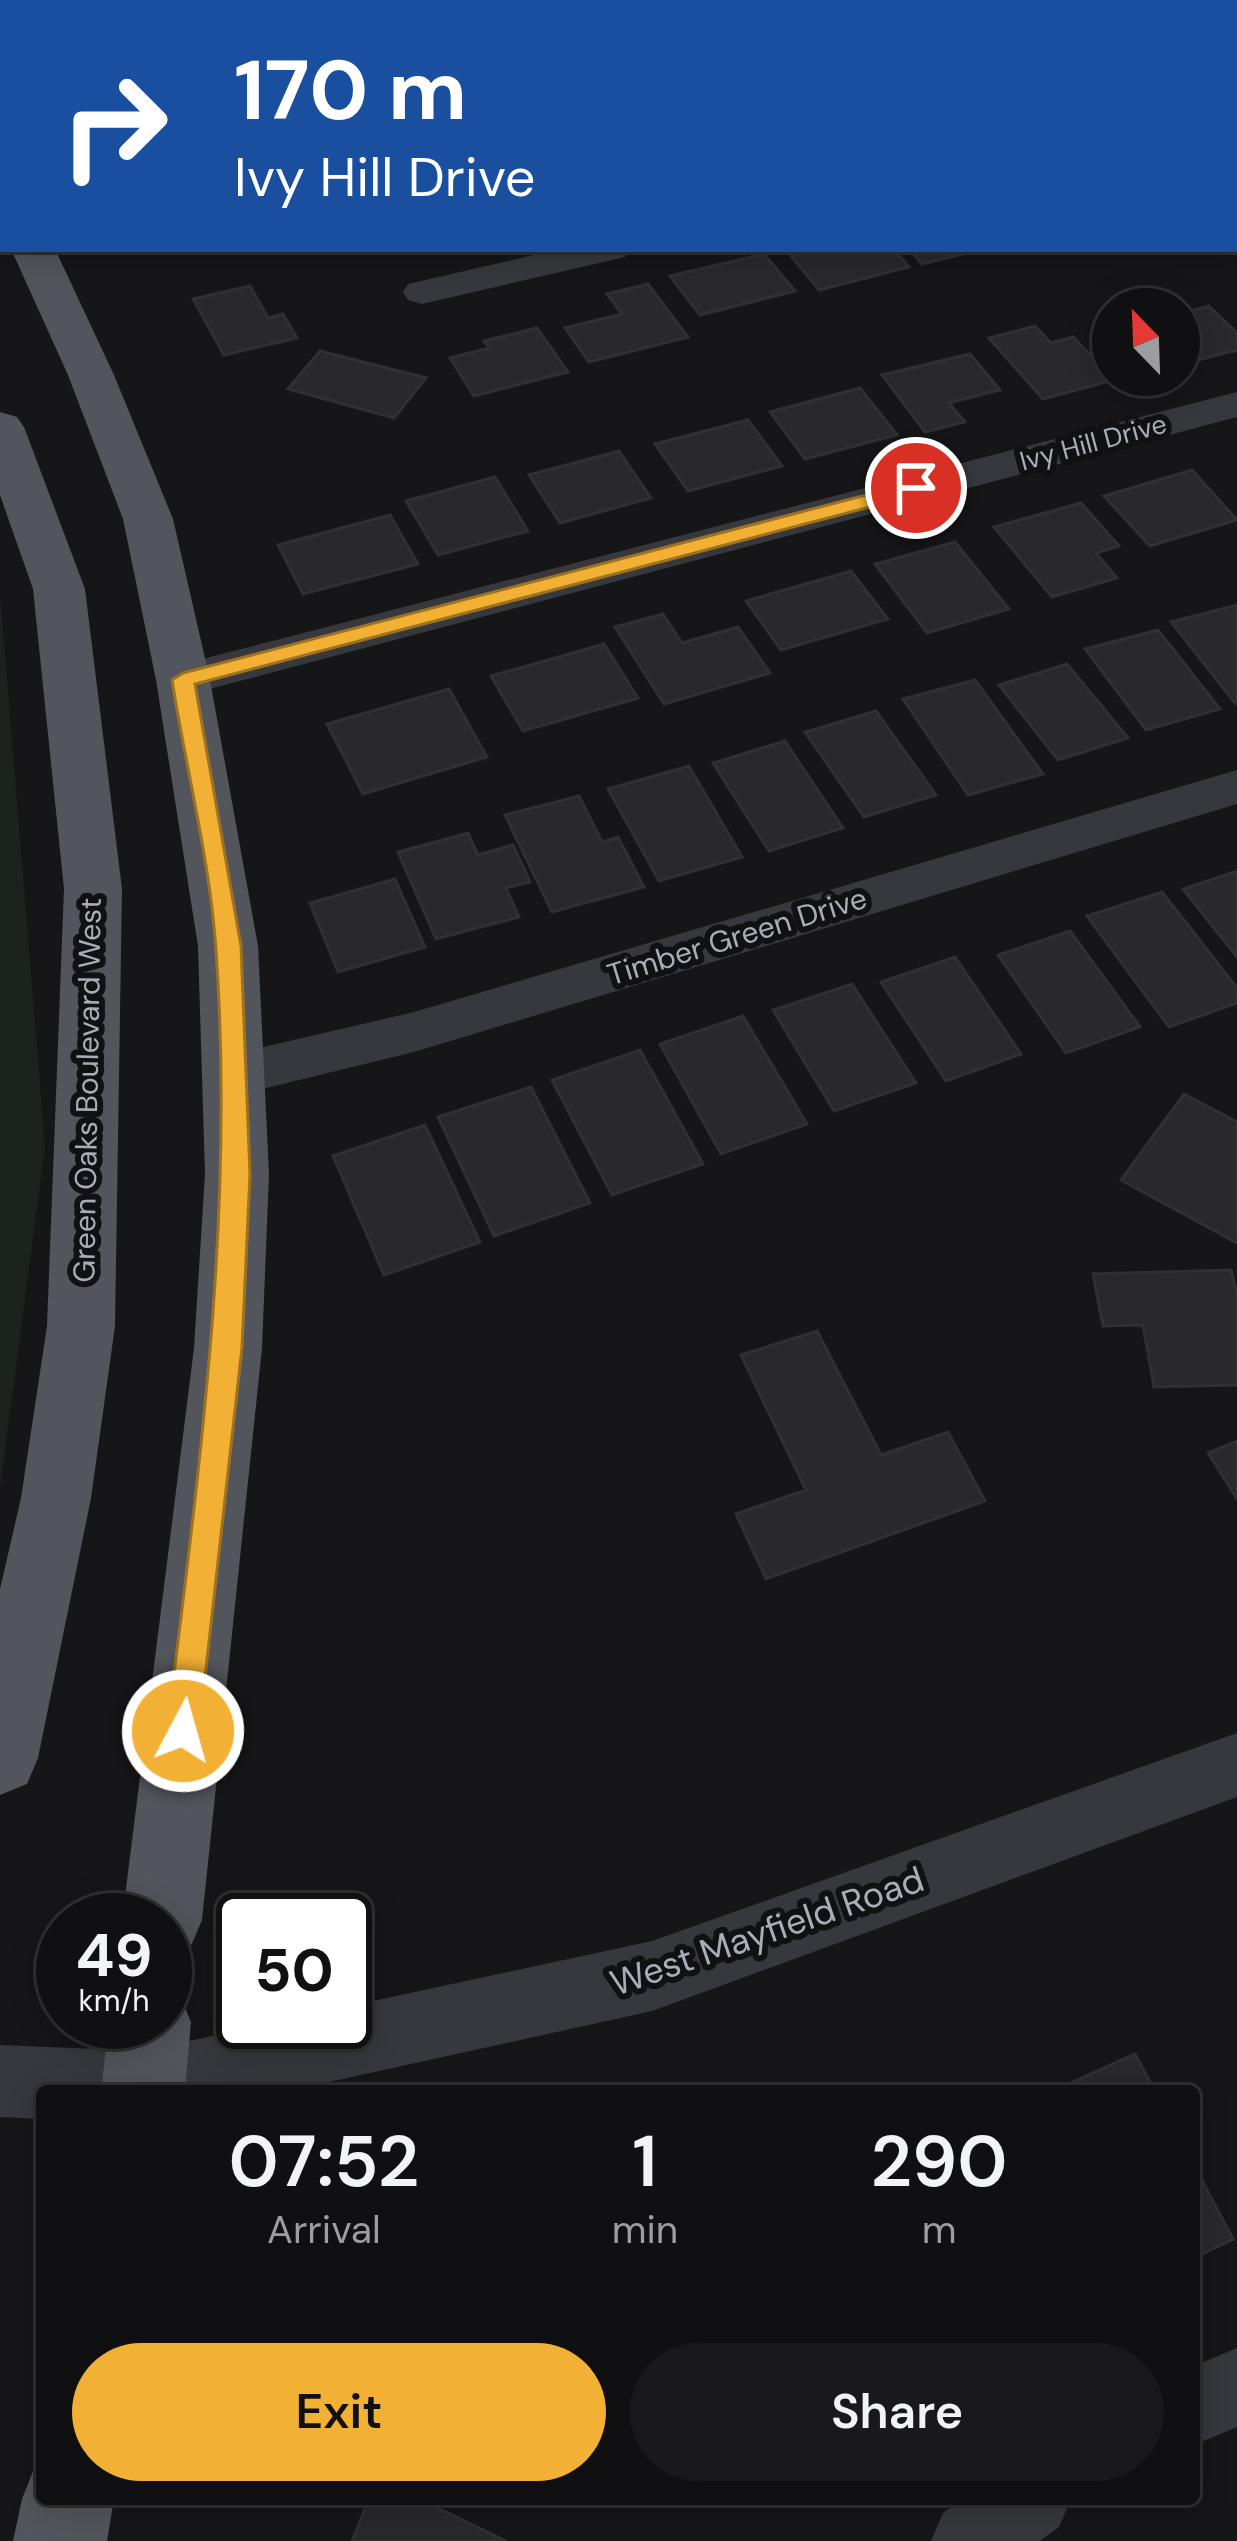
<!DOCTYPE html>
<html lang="en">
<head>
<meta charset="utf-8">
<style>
	body { margin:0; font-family:"DM Sans",sans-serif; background:#19191b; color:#f1f3f6; height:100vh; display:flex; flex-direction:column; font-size:45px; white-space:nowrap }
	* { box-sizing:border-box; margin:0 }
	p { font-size:39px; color:#9c9d9f }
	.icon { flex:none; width:66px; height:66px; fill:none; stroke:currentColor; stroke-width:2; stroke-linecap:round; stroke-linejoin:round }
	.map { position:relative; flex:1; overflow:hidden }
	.panel { position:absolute; left:36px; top:2085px; width:1164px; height:420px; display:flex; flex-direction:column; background:#101012; border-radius:12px; box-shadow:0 6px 30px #0003,0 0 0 3px #303032 }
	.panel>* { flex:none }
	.guide { position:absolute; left:0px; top:0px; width:1239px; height:252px; box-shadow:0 6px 30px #0003,0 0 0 3px #303032; background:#1a4fa0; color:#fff; overflow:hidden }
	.needle { width:78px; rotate:337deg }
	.fabs { position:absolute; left:1092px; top:288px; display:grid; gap:24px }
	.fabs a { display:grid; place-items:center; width:108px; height:108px; border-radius:50%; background:#101012; box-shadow:0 6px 30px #0003,0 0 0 3px #303032; font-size:60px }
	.speed { position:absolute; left:36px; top:1893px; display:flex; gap:24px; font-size:60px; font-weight:700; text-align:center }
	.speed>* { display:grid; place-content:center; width:156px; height:156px; border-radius:50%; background:#101012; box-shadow:0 6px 30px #0003,0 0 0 3px #303032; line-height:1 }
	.speed small { font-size:30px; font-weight:400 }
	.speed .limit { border:6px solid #111; border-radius:18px; background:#fff; color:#111 }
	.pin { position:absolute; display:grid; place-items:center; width:102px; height:102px; color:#fff; margin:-51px; border:6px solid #fff; border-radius:50%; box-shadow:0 3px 12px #0007 }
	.me { position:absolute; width:132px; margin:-66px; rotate:6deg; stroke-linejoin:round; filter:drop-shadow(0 0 9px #0008) }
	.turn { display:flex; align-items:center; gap:42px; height:252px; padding:0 36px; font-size:54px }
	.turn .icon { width:156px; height:156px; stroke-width:2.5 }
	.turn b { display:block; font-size:84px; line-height:102px }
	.eta { display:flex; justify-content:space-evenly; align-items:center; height:204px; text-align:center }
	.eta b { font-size:72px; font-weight:600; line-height:84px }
	.button { display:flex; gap:24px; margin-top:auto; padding:24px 36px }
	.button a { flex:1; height:138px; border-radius:72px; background:#f2b134; color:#111; font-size:48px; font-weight:600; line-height:138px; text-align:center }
	.button a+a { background:#19191b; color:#f1f3f6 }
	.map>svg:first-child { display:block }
	.green { fill:#1c231d }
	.building { fill:#29292c; stroke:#303034; stroke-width:3 }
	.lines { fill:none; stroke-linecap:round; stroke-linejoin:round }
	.minor { fill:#37383d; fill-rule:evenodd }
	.major { fill:#53555c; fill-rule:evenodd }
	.route { fill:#f2b134; stroke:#9d7322; stroke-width:3 }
	.labels { text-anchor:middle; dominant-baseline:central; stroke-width:12; stroke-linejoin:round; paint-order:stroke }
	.far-street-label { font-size:27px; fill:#a8adb8; stroke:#111113 }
	.street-label { font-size:30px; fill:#a8adb8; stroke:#111113 }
	.near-street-label { font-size:36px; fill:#a8adb8; stroke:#111113 }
</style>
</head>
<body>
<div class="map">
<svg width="1237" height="2541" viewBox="0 0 1237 2541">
	<rect width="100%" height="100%" fill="#161618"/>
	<path class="green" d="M0,594L45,1146L0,1488Z"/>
	<path class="building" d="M797,249H893L909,267L819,290L787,251Z
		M909,249H982L922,264Z
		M764,254L795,291L700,315L670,276Z
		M648,284L688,337L589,362L565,328L622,314L607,294Z
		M250,286L268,318L283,314L297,338L224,355L193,299Z
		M1209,306L1237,333V350L1179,365V314Z
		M1035,326L1051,343L1073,337L1114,380L1043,399L989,338Z
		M537,328L568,372L474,396L450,358L489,348L484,341Z
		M320,351L426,378L394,418L288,389Z
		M970,354L1000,390L949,403L965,422L925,432L882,375Z
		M860,388L897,435L805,459L770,412Z
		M748,420L782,466L688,491L655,444Z
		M619,451L651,498L560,523L529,475Z
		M1192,470L1237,520L1150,546L1104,496Z
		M495,477L528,531L438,555L406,501Z
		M1081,503L1119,546L1096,553L1117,578L1052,597L994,527Z
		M390,515L418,564L303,594L278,545Z
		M955,542L1009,609L927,633L875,564Z
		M851,571L888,619L781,650L746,601Z
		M1237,605V702L1235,703L1171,622Z
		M663,614L682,643L738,627L770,673L664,704L615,627Z
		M1158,630L1220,709L1146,730L1085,649Z
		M604,644L638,698L523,731L491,676Z
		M1067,664L1128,738L1058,760L999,685Z
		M975,680L1043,774L968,795L903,699Z
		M449,689L487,757L363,794L327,724Z
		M876,711L936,795L864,817L805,732Z
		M785,741L843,828L769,851L713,763Z
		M689,766L742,857L659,881L608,789Z
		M579,796L602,842L618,837L644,887L552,912L505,815Z
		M468,833L478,855L513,845L530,882L506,888L519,917L436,939L398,852Z
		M1237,871V957L1183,889Z
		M395,879L425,947L338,972L310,903Z
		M1162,892L1237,988V1003L1169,1027L1087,916Z
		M1070,931L1140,1027L1066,1053L998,955Z
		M955,957L1021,1054L946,1081L881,982Z
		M852,984L916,1083L834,1111L773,1010Z
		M743,1016L807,1124L721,1154L660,1044Z
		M640,1050L703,1164L612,1195L552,1080Z
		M531,1087L590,1203L494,1236L438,1117Z
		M1184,1094L1237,1122V1243L1121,1180Z
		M425,1125L480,1242L384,1275L333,1156Z
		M1231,1270L1237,1295V1385L1154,1387L1143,1325L1103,1326L1093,1274Z
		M817,1331L881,1455L948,1432L985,1501L766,1579L736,1514L806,1490L741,1355Z
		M1237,1441V1499L1208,1453Z
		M1135,2054L1155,2091H1053Z
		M1194,2165L1233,2239L1194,2258Z
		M369,2499H419L506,2541H352Z"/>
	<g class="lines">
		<path class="minor" d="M577,0H623L575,3Z
			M1237,95V117L1236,118V96Z
			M0,119H3V141H0Z
			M560,249H630L625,257L422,304L408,300L403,292L408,284Z
			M1237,392V417L183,696L167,691L160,680L167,669L183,664Z
			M1237,770V804L414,1052L234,1096L215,1090L207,1075L215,1060L234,1054L414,1012Z
			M1237,1733V1797L652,2011L288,2091H42V2119L0,2117V2045L143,2051L277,2022H345V2007L652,1941Z
			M1237,2348V2427L1194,2445V2366Z
			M962,2499H1071L1059,2527L1040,2541H931L943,2513Z"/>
		<path class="major" d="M0,164L3,165V197L0,196Z
			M11,249H55L114,375L173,519L210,680L258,946L269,1174L262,1348L202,1920L190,1948L165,1959V1920H122L194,1348L205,1174L198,946L156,680L123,519L68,375Z
			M0,412L17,417L24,427L85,589L122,889L115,1326L91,1498L38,1758L27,1784L0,1795V1589L21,1498L47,1326L64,889L33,589L0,495Z
			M165,1987L179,1993L191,2022L185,2091H101L109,2022H165Z
			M42,2464V2499H114L107,2541H13L22,2499L35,2466Z"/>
	</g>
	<path class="route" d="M916,482L923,484V493L195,684L241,946L250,1174L242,1348L199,1731L194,1741L183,1746L172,1741L167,1731C199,1469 235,1215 216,950C210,860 186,769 172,680L183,673Z"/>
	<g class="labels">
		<g class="far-street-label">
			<text transform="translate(1093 442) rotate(-15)">Ivy Hill Drive</text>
		</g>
		<g class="street-label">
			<text transform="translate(737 936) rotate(-17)">Timber Green Drive</text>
			<text transform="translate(87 1090) rotate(-89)">Green Oaks Boulevard West</text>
		</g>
		<g class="near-street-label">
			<text transform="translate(767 1931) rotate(-19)">West Mayfield Road</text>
		</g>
	</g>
</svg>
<div class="fabs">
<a><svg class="needle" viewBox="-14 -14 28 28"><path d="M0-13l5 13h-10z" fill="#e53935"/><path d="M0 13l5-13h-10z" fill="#9c9d9f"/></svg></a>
</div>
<div class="speed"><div>49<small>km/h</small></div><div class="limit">50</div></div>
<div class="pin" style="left:916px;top:488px;background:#d93025"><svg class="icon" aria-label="arrive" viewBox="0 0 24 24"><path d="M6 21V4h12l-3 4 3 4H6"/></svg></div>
<svg class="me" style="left:183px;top:1731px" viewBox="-20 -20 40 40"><circle r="17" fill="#f2b134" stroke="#fff" stroke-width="3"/><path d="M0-11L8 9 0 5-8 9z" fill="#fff"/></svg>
<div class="guide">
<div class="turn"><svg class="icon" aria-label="right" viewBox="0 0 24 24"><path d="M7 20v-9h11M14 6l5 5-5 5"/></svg><div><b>170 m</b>Ivy Hill Drive</div></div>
</div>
<section class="panel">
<div class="eta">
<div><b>07:52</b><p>Arrival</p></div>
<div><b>1</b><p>min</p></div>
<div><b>290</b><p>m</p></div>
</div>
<div class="button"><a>Exit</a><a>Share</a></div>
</section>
</div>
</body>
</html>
